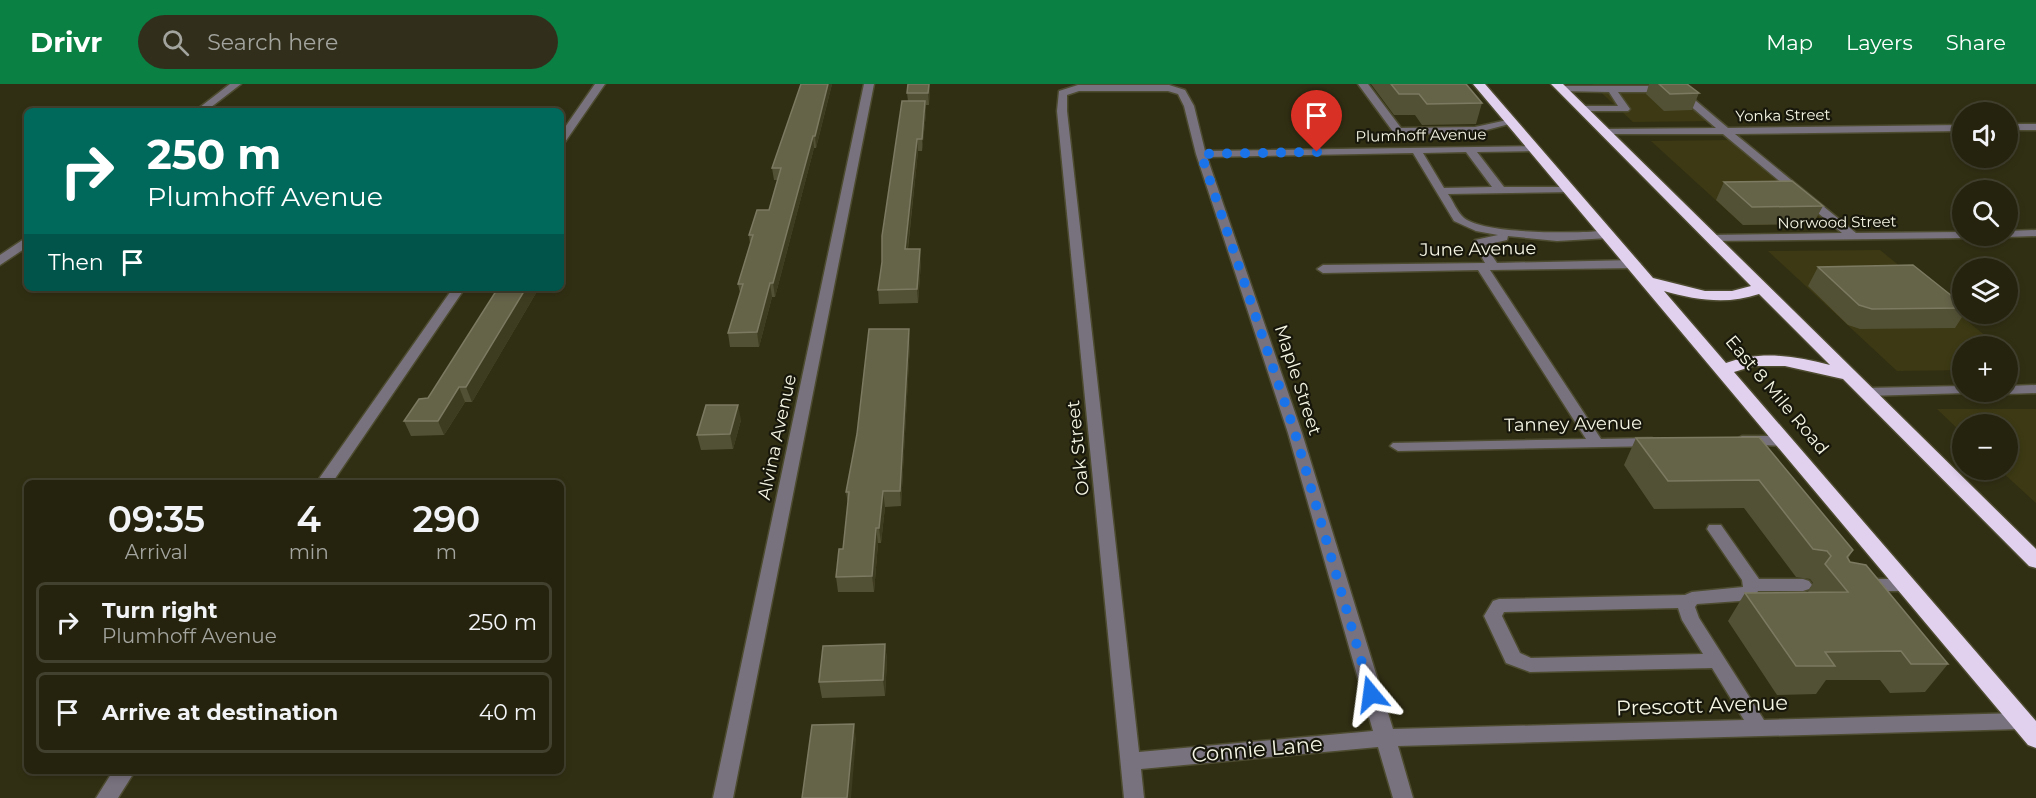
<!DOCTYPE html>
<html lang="en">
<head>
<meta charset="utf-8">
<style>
	body { margin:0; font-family:Montserrat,sans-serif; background:#312f1c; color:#f1f3f6; height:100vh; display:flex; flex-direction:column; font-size:22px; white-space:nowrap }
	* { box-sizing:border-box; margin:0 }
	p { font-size:20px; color:#a3a49e }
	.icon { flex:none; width:33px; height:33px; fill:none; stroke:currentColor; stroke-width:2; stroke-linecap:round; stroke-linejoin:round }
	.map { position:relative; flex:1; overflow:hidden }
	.sheet { position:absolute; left:24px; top:396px; width:540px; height:294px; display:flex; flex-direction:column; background:#25230e; border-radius:9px; box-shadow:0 3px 9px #0003,0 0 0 2px #42402e }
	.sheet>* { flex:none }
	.banner { position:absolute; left:24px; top:24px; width:540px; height:183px; border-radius:9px; box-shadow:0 3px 9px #0003,0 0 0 2px #42402e; background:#00695c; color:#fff; overflow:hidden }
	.buttons { position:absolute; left:1952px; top:18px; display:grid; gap:12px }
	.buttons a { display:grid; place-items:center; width:66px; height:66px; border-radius:50%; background:#25230e; box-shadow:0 3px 9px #0003,0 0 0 2px #42402e; font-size:30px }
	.pin { position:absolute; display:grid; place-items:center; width:51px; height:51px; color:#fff; margin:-62px -26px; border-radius:50% 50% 50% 0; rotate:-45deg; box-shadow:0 0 6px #0007 }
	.pin .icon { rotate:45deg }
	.me { position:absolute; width:66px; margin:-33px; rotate:344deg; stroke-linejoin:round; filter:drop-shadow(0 0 4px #0008) }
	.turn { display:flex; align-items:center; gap:21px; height:126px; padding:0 24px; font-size:27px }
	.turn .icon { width:78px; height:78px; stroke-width:2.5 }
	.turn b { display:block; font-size:42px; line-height:51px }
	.then { display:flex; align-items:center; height:57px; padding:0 24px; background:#0003; gap:12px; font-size:22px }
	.eta { display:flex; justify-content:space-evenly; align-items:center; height:102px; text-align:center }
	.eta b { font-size:36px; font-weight:600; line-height:42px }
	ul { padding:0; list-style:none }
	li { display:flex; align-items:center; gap:18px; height:81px; margin:0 12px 9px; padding:0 12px; border:3px solid #42402e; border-radius:9px }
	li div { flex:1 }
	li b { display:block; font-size:22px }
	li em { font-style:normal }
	header { display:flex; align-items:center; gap:36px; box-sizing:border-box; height:84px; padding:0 30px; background:#0b8043; color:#fff }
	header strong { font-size:28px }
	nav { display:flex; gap:33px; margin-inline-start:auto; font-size:21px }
	.search { width:420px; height:54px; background:#312f1c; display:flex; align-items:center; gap:15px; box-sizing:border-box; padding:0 21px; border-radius:33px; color:#a3a49e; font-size:22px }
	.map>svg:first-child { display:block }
	.built { fill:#3c3914 }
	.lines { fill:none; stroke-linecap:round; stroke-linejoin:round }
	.minor-casing { stroke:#4d4b30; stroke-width:3 }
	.highway-casing { stroke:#4d4b30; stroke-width:3 }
	.minor { fill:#78727e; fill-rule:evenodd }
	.highway { fill:#e1d0ee; fill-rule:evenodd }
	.wall { fill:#535135 }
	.shaded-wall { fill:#3e3c20 }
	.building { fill:#656348; stroke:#7c7a61; stroke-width:1.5 }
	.route { stroke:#1a73e8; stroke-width:10; stroke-dasharray:0 18 }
	.labels { text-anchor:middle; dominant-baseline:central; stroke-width:4.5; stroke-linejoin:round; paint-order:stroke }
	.far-street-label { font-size:15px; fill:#f6f6e5; stroke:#18170b }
	.street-label { font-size:18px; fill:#f6f6e5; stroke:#18170b }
	.near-street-label { font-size:21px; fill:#f6f6e5; stroke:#18170b }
</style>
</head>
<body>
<header>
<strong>Drivr</strong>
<div class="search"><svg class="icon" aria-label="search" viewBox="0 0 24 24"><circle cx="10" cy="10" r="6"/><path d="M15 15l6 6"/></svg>Search here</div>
<nav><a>Map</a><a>Layers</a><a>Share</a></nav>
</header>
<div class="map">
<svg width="2036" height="714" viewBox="0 0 2036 714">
	<rect width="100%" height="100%" fill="#312f13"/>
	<path class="built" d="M1592,0H1665L1711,37L1633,38Z
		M1729,56L1832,140L1743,141L1651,57Z
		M1880,166L1998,262H1962V286L1897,287L1768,167Z
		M1937,325H2036V419L2000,386H2007V340H1962V349Z"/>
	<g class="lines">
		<defs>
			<path id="minor" d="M230,0H241L206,27H195Z
				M595,0H605L565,58L561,59V49Z
				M864,0H874L733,714H713Z
				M1358,0H1368L1401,44L1475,43L1512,35L1517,38L1475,49L1398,50L1394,49Z
				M1665,0H1676L1728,44L1962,41V47L1735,50L1856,149L1962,148V152H1967L1962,154L1708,157L1706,155L1712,151L1842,149L1723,50H1601V46L1605,45L1716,44Z
				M1078,1H1169L1185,6L1194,22L1205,67L1538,62V66L1534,67L1477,68L1504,103H1570L1574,104V108L1448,110C1453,117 1457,128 1464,134C1483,149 1558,149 1583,148C1593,148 1608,145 1615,151L1609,154L1557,157L1508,152L1507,156L1485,161L1497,179L1635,176L1641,180L1635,184L1490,186L1601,355L1652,354L1660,359L1657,362L1398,367L1390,362L1393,359L1586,355L1478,186L1323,189L1317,185L1323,181L1485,179L1473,158L1475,156L1498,151L1476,147L1454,137L1413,69L1207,73L1302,349L1393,645L1744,636L1712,584L1530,588L1506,579L1484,532L1493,517L1499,515L1685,511L1692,508L1743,503L1742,496L1707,445L1709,441H1721L1759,495H1803L1809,497L1812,501L1809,505L1803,507H1758L1755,513L1739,517L1697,520L1695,523L1699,534L1764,636L2021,629L2028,631L2031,637L2028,643L2021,645L1398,662L1413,714H1393L1378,663L1141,685L1144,714H1124L1057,27L1059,7ZM1079,7H1168L1178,10L1184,22L1196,70L1288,349L1373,647L1139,668L1067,27V11ZM1466,68L1492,103L1444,104L1423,69ZM1678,524L1682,536L1703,570L1531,574L1520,569L1502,532L1504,528Z
				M1562,2H1662L1667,5L1662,8H1618L1630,25L1628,27H1581L1576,24L1578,22H1618L1609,8L1559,7V3Z
				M2007,40H2036V46H2007Z
				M2036,146V152L2007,153L2002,152H2007V147Z
				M27,153V163L0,181V171Z
				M453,204H465L332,399H316Z
				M2036,301V309L2007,310L2001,308H2007V302Z
				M1962,302V308H1968L1967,309L1866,312L1859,308L1866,304Z
				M1742,352H1784L1792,357L1784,362L1737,360L1734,357Z
				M1861,495H1906L1912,497L1915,501L1912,505L1906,507H1861L1855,505L1852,501L1855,497Z
				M113,687H135L118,714H96Z"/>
			<path id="highway" d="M1473,0H1485L1653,194L1705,207H1732L1751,202L1551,0H1563L2036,465V484L2029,482L1843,295L1785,282H1754L1734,288L2036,637V664L2028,661ZM1664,207C1696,216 1727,221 1759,210L1830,281C1795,272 1761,266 1726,279Z"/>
		</defs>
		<use href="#minor" class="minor-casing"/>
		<use href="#highway" class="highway-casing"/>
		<use href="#minor" class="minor"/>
		<use href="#highway" class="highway"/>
	</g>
	<path class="wall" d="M832,0L816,64H814L775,213H772L759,263H730L728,249L740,209L738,200L750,160L749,151L769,126L778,96H774L772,84Z
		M930,0L929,21H926V29L922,67H918L908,165L921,178L918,219L879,220L878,206L908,17L907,9Z
		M1371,0H1466L1482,19L1476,40L1422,41L1415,31H1394Z
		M1649,0H1687L1699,9L1692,26L1664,27L1646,10Z
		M1724,98L1823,122L1813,140L1743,141L1716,116Z
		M1818,183L1962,220V230H1964L1955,244L1860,245L1848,241L1808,202Z
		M498,204H539L472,318H465L444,351L411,352L404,337L428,314Z
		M910,259L901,422L885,423L881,459H878L874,508H838L836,493L843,465L848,420L846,408Z
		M741,336L733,365L701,366L697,351Z
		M1759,353L1853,466L1848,475L1850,478L1948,580L1925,608L1890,609L1880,596H1826L1816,610L1777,611L1728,537L1745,509L1808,508L1813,499L1810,495L1796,493L1744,424L1654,425L1624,381L1636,354Z
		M885,560L887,576L885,612L822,614L819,598Z"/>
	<path class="shaded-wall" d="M828,0H832L816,64L815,52Z
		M929,0H930L929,21L928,9Z
		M925,17L926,29L922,67V55Z
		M813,52L814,64L775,213L773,199Z
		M917,55L918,67L906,179L905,165Z
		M920,165L921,178L918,219L917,205Z
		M770,199L772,213L759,263L757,248Z
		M526,204H539L472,318L466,303Z
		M909,245L910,259L901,422L900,407Z
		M459,303L465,318L444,351L438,337Z
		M738,321L741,336L733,365L730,350Z
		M883,407L885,423L881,459L879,444Z
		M876,444L878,459L874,508L872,492Z
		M885,560L887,576L885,612L883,596Z
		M854,640L856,655L851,714H847Z"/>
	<path class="building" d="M801,0H828L815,52H813L773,199H770L757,248L728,249L743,200H738L753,151H749L757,126H769L781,84H772Z
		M908,0H929L928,9H907Z
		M1391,0H1466L1482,19L1427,20L1419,10H1399Z
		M1659,0H1687L1699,9L1670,10Z
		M902,17H925L922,55H917L905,165H920L917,205L878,206L882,178V152Z
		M1792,97L1823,122L1752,123L1724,98Z
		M1913,181L1962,220V224L1872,225L1859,221L1818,183Z
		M498,204H526L466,303H459L438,337H404L419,315L428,314Z
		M869,245H909L900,407H883L879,444H876L872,492L836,493L839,465H843L849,408H846L857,350Z
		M706,321H738L730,350L697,351Z
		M1759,353L1853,466L1847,473L1850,478L1866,481L1948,580H1911L1901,567L1825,568L1835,582H1796L1745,509L1848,508L1825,480L1831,472L1827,467L1813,465L1759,396L1668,397L1636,354Z
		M885,560L883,596L819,598L823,562Z
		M854,640L847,714H802L812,641Z"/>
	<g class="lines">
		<path class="route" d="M1317,68L1201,70L1295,349L1371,610"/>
	</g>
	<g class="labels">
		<g class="far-street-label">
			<text transform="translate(1783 31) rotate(-1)">Yonka Street</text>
			<text transform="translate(1421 51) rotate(-1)">Plumhoff Avenue</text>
			<text transform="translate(1837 138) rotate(-1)">Norwood Street</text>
		</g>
		<g class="street-label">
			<text transform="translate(1478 165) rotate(-1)">June Avenue</text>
			<text transform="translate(1298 296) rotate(72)">Maple Street</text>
			<text transform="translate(1777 311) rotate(50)">East 8 Mile Road</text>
			<text transform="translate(1573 340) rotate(-1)">Tanney Avenue</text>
			<text transform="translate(777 353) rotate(-78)">Alvina Avenue</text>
			<text transform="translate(1078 364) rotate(-96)">Oak Street</text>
		</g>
		<g class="near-street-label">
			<text transform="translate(1702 621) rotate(-2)">Prescott Avenue</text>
			<text transform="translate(1257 665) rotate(-5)">Connie Lane</text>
		</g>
	</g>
</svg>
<div class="buttons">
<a><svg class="icon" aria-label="sound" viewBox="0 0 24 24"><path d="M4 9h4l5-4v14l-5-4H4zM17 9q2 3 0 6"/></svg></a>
<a><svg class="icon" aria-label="search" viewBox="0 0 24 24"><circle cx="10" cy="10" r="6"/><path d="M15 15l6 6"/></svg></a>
<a><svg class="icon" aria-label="layers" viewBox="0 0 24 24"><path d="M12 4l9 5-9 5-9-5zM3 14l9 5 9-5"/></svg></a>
<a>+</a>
<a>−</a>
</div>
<div class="pin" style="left:1317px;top:68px;background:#d93025"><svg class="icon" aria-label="arrive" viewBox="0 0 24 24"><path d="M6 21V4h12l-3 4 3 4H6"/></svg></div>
<svg class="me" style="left:1371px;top:610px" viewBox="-20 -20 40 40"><path d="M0-17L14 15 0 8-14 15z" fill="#1a73e8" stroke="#fff" stroke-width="4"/></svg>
<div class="banner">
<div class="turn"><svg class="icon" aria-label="right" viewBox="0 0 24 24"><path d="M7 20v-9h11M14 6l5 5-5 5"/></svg><div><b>250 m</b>Plumhoff Avenue</div></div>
<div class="then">Then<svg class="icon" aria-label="arrive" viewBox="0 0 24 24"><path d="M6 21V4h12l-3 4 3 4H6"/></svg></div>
</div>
<section class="sheet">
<div class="eta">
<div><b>09:35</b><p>Arrival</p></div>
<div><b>4</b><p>min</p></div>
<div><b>290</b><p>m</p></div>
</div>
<ul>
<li><svg class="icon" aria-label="right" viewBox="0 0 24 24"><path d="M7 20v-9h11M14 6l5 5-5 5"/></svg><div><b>Turn right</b><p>Plumhoff Avenue</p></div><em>250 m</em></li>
<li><svg class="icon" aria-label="arrive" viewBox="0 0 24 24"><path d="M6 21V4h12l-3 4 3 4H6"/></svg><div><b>Arrive at destination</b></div><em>40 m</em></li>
</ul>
</section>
</div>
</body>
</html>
